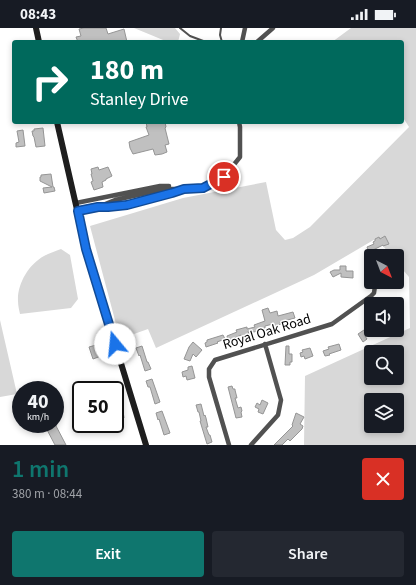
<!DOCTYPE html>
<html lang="en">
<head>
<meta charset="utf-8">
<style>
	body { margin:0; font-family:"Source Sans 3",sans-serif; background:#242831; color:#f1f3f6; height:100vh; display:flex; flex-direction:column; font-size:15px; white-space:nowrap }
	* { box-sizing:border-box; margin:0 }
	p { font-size:13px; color:#9ea1a6 }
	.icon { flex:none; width:22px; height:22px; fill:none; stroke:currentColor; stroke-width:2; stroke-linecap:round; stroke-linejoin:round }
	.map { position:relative; height:417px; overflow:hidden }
	.drawer { display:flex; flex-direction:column; background:#171b24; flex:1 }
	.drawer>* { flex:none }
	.hud { position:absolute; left:12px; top:12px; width:392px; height:84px; border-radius:4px; box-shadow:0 2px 6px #0003; background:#00695c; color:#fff; overflow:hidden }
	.needle { width:26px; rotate:138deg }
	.buttons { position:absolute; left:364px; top:221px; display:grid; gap:8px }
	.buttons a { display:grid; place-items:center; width:40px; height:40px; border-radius:4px; background:#171b24; box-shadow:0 2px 6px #0003; font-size:20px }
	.speed { position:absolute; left:12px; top:353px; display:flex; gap:8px; font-size:20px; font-weight:700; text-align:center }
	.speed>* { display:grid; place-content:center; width:52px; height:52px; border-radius:50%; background:#171b24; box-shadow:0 2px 6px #0003; line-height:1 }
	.speed small { font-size:10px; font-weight:400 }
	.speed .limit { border:2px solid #111; border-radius:6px; background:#fff; color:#111 }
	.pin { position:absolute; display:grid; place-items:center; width:34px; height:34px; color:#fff; margin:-17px; border:2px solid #fff; border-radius:50%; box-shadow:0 1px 4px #0007 }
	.me { position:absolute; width:44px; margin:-22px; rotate:343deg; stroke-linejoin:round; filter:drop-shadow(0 0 3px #0008) }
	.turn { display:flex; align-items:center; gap:14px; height:84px; padding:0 12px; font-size:18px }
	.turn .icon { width:52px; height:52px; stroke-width:2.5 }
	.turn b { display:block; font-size:28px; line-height:34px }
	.round { display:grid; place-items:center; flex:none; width:42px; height:42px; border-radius:4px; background:#242831 }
	.headline { display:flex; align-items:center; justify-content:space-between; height:68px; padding:0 12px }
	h1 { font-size:24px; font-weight:600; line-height:30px; color:#0f766e }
	.button { display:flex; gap:8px; margin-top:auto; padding:8px 12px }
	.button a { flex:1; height:46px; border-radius:4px; background:#0f766e; color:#fff; font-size:16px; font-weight:600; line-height:46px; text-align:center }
	.button a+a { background:#242831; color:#f1f3f6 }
	.status { display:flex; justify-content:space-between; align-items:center; height:28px; padding:0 20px; background:#171b24; direction:ltr }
	.status svg { height:11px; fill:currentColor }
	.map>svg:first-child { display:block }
	.green { fill:#d8d8d8; fill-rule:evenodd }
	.building { fill:#c0c0c0; stroke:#959595 }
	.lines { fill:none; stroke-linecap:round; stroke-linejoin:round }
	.service { stroke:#515151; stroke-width:2 }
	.minor { stroke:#515151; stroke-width:4.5 }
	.secondary { stroke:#1e1e1e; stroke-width:6 }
	.route-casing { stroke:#114b97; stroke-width:10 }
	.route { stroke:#1a73e8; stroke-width:7 }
	.labels { text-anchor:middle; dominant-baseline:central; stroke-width:3; stroke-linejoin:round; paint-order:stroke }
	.street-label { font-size:14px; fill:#000; stroke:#fff }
</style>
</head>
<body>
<div class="status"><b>08:43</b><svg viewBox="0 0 49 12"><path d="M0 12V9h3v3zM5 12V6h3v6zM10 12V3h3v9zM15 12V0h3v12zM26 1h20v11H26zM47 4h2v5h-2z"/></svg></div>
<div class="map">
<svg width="416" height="417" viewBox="0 0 416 417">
	<rect width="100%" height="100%" fill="#fff"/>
	<path class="green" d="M134,0H175L180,6L178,14H168Z
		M351,0H416V417H304L305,348L410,300L409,249L397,235V228H391L377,210L314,247L156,320L148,301L120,311L90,198L183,170L266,154L276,202L285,212L293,210L310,199L409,99L402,88V14H332ZM371,324H397V350H371ZM371,372H397V398H371Z
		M61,221L70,227L78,271L71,280L20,286C19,282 18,277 18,273C17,256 29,236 44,228C49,225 56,223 61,221Z
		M0,292L17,366L0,369Z"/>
	<path class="building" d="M84,0H106L108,6L124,1L127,14H78L76,9L81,8L79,1Z
		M146,94H165L166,99L165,100L169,116L165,117L167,124L162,126L155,127L153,121L133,126L130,120L129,114L149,107L146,99H147Z
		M43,100L45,118L36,119L34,109L33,108L32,103H34V101Z
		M23,102L25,118L16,119V115L19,114L17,103Z
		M98,139L99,142L108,139L112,148L106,151V152L102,154L103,159L94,162L91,154L93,153L91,146H92L91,141Z
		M51,146L53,159H54L55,163L44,165L43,160L52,159L40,153V149H41V147Z
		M385,208L389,216L383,218V217L369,224L367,219L374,216L373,214L375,213V211L379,209L380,211Z
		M340,238H346V243H353V250L341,249V245L333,249L330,244L334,242H340Z
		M268,280L270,285L277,283L278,288L293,284L295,290L280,294L281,296L274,298L273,296L265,298V300L254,304L248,303L249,306L241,308V307L228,313L227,308L237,304L236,302L247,299V301L255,299L254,297L265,293L262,282Z
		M370,298L371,302L373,303L365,308L367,311L363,314L358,306Z
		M223,307L225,311L217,314L218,315L206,319L205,315L207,314V312Z
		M193,314L202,322L196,329L193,326L190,333L184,331L189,319Z
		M339,316L341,322L329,326L330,327L325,328L323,323L329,321L328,319Z
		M96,317L101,328L93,331L89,319Z
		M142,318L147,334H148L151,341L145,343L140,327L139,328L136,320Z
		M286,318H289V326H292V334H290V337H285Z
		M310,320L313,328L305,331L304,328L301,329L300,325L303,324L302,322Z
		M192,338L195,350L187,352L186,348L183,349L182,344L188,342V339Z
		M152,351L160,374L155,376L150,359H148L146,353Z
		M232,358L233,361H235V362L237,370H235L238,380L241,379L242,383L241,384L242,389L236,390L228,359Z
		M115,368H117L120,384L123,383L124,390L115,391Z
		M262,372L268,375L263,386L258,384L259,381L255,379L257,375L260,377Z
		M201,376L204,388L205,387L206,390L208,399H206L209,407H210L212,414L207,416L200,393H201L199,384H198L196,377Z
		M162,383L170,405L164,407L159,391L158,392L156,385Z
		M296,385L304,389L300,396L303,398L302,401L290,413L288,411L282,417H274L293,398L292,397Z
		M44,396H55L66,417H55Z"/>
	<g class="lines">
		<path class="service" d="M180,0L190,8L206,14
			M221,0L220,7L222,14"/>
		<path class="minor" d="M242,14L245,0
			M257,14L273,0
			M76,175L160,158H169
			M100,179H108L127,177L180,162
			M78,183L98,179L115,172L165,161H184L203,160L224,149L240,129V99L239,94
			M229,417L209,349V341L215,332L332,296L371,268L374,265L375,258
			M251,417L278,387L281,372L265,316"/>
		<path class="secondary" d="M36,0L39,14
			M57,94L86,221L146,417"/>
	</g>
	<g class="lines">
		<defs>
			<path id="route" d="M115,316L86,221L78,183L98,179H108L127,177L172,165L184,161L203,160L224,149"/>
		</defs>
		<use href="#route" class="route-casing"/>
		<use href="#route" class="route"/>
	</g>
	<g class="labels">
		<g class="street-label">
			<text transform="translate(267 304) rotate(-17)">Royal Oak Road</text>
		</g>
	</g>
</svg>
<div class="buttons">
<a><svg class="needle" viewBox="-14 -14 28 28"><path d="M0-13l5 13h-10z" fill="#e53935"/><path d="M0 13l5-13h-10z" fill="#9ea1a6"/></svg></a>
<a><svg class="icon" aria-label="sound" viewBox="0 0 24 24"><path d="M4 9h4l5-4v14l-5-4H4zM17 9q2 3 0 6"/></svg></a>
<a><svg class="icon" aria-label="search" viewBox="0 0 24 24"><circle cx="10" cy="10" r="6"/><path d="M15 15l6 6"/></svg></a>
<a><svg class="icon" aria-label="layers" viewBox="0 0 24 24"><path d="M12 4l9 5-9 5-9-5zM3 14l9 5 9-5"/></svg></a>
</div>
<div class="speed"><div>40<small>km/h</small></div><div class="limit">50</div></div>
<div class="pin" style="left:224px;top:149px;background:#d93025"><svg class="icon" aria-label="arrive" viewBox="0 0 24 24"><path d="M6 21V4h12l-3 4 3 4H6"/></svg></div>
<svg class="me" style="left:115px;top:316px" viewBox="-20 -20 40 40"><circle r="19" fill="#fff"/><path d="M0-13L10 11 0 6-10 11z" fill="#1a73e8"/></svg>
<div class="hud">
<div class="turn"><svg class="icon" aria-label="right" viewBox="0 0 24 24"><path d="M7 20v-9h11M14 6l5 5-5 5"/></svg><div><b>180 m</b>Stanley Drive</div></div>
</div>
</div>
<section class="drawer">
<div class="headline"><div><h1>1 min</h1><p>380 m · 08:44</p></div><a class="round" style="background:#d93025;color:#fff"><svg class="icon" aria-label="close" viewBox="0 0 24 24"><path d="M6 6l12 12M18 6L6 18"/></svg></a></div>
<div class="button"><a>Exit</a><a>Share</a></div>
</section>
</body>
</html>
